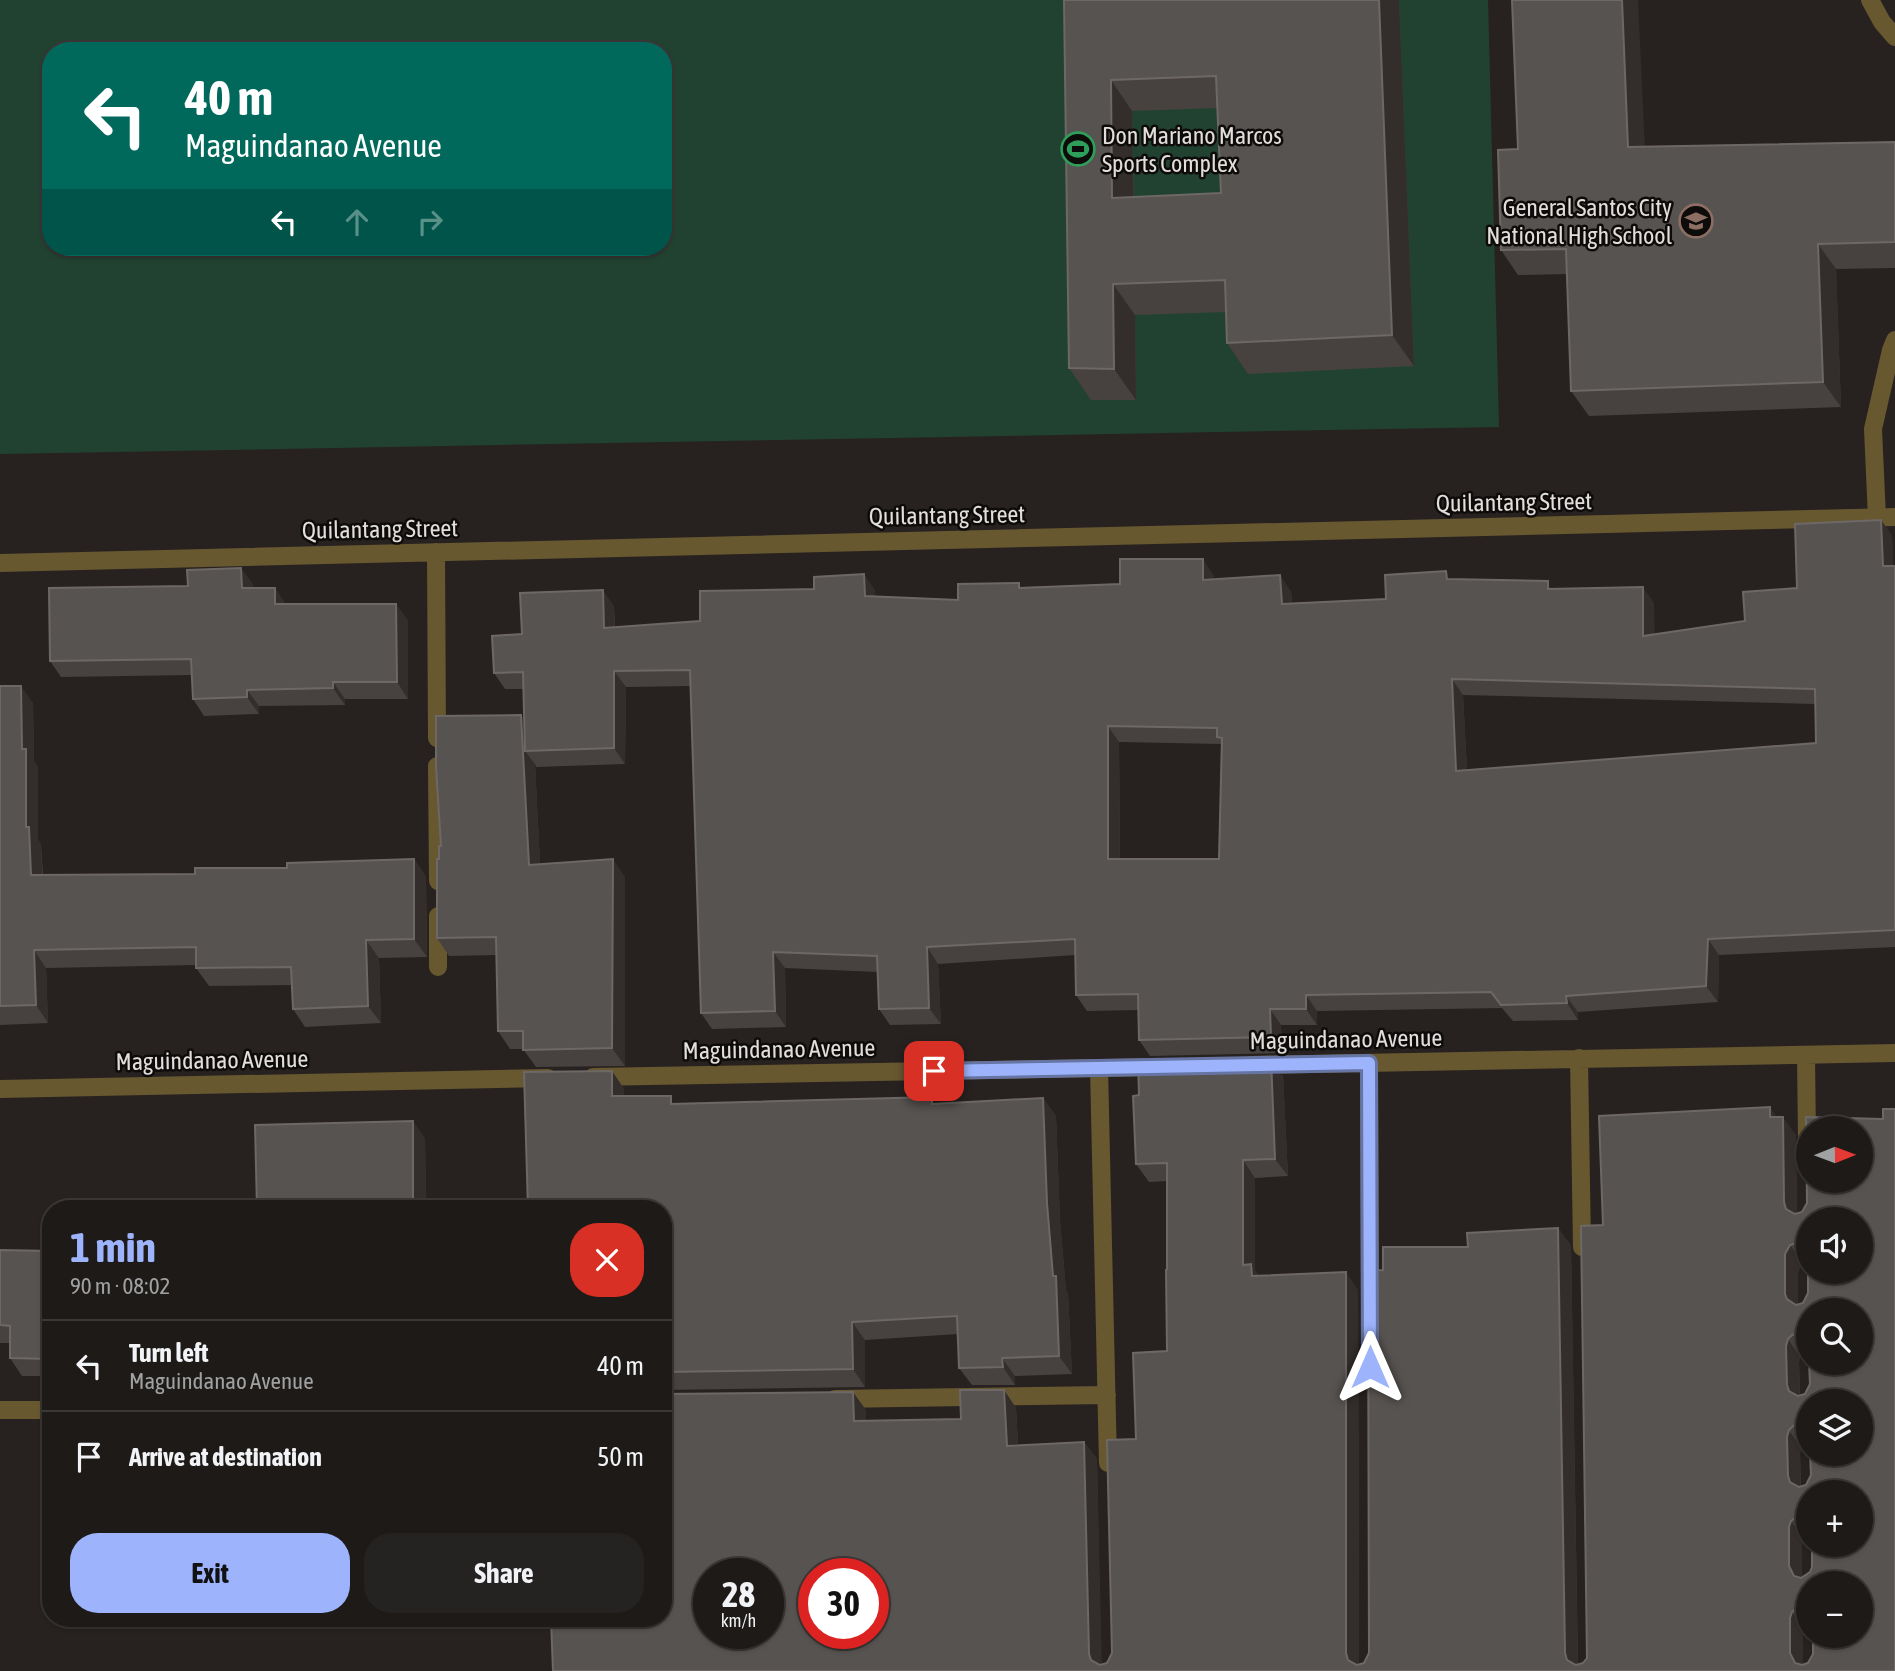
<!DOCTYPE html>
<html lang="en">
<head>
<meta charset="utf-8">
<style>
	body { margin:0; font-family:"Asap Condensed",sans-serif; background:#252321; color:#f1f3f6; height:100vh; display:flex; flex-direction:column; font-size:26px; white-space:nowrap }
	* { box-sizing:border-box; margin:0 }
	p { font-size:23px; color:#a0a1a2 }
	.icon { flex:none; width:38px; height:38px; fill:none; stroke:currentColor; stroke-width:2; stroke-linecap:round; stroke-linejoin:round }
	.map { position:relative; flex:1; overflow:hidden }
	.drawer { position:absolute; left:42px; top:1200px; width:630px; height:427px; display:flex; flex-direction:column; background:#1d1a18; border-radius:28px; box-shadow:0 2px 5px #0004,0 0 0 2px #3b3837 }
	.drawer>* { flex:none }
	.guide { position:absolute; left:42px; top:42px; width:630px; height:214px; border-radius:28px; box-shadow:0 2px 5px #0004,0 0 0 2px #3b3837; background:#00695c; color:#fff; overflow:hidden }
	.needle { width:46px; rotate:89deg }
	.controls { position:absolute; left:1796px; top:1116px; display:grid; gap:14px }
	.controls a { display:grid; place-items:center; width:77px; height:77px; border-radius:50%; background:#1d1a18; box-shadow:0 2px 5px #0004,0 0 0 2px #3b3837; font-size:35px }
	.speed { position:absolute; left:693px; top:1558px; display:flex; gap:14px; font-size:35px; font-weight:700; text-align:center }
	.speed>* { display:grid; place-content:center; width:91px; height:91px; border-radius:50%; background:#1d1a18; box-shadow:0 2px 5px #0004,0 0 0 2px #3b3837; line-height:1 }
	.speed small { font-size:18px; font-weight:400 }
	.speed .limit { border:10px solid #d22; background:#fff; color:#111 }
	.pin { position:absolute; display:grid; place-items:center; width:60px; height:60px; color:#fff; margin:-30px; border-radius:14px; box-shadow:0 4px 10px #0006 }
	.me { position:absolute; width:77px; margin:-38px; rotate:0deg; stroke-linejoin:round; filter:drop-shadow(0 0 5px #0008) }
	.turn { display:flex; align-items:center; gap:24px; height:147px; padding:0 28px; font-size:32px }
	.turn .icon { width:91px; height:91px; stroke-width:2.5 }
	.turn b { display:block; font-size:49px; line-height:60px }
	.lanes { display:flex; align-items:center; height:66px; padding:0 28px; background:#0003; justify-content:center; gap:35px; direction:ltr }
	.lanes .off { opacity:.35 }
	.round { display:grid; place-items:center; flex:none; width:74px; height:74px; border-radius:28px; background:#252321 }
	.headline { display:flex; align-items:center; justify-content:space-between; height:119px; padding:0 28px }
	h1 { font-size:42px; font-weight:700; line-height:52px; color:#9db4fd }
	.button { display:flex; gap:14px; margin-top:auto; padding:14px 28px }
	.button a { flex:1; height:80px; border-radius:28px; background:#9db4fd; color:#111; font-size:28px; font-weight:700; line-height:80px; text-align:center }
	.button a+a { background:#252321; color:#f1f3f6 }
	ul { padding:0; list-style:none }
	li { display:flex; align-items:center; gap:21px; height:91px; padding:0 28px; border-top:2px solid #3b3837 }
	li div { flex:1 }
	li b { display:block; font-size:26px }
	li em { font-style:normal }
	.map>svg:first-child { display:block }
	.green { fill:#224231; fill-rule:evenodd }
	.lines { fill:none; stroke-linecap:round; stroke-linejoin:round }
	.lane { stroke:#685830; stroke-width:18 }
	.street { stroke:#685830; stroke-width:18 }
	.wall { fill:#47423f; fill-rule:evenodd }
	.shaded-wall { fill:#332e2b }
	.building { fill:#575350; stroke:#6d6866; stroke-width:2; fill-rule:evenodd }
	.route-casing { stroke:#6675a4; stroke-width:18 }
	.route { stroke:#9db4fd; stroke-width:12 }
	.labels { text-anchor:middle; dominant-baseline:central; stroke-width:5; stroke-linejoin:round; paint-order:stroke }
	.poi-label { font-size:24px; fill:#e2dedc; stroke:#0e0c0b; text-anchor:start }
	.street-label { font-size:24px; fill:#e2dedc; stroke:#0e0c0b }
</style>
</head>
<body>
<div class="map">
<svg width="1895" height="1671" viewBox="0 0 1895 1671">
	<rect width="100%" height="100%" fill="#272220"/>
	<path class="green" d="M0,0H1488L1499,427L0,454ZM51,51H663V247H51Z"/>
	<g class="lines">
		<path class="lane" d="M1870,0L1882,22L1895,37
			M1877,518L1873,429L1891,350L1895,340"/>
		<path class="street" d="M436,552L437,738
			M0,563L1895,517
			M437,766L438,881
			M438,916V967
			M1806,1055L1807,1139
			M1579,1058L1582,1247
			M1369,1063L1370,1294
			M1251,1065L1895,1053
			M1099,1068L1108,1463
			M593,1077L1160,1067
			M0,1089L548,1078
			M835,1399L1107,1395
			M0,1410H51"/>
	</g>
	<path class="wall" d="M1064,0H1399L1414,366L1248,374L1227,343L1226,312L1135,315L1136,400H1091L1069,368ZM1218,108L1221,193L1134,197L1132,111Z
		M1895,142V268L1836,269L1841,407L1589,416L1571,391L1567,274L1518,275L1501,250L1518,149Z
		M1881,520L1892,536L1893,566H1895V947L1719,955L1718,1002L1578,1012V1020L1513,1021L1502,1008L1317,1011V1025H1281L1282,1053L1150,1056L1139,1040V1010L1087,1011L1076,995L1075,955L938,964L941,1024L890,1025L879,1009L878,972L785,968L786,1027L712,1029L701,1013L690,686L626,687L625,764L536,767L535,764L540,864L625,877V1066L536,1067L523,1049H510L498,1031L496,955L449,956L437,938L439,859L441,846L524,720L523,689H505L494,673L522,634L614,606L615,627L700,621L814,589L875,590V596L958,600L1023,587L1120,584L1214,576V579L1291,591L1292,603L1386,599L1452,579L1553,588L1654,603V634L1745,621L1797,588ZM1463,695L1815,704L1816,743L1467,770ZM1119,742L1222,744L1219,859H1120Z
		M253,584V588L286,604L408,620V699H345V705L259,706V714L204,716L193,699L192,675L61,677L50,661Z
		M0,686L33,703L34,761L38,767V840L41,844L43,875L195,874L414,859L426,877L427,957L379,958L381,1023L305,1027L293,1009L292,985L209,986L196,968V965L46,968L48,1023L0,1025Z
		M612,1071L624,1089V1096L676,1104L936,1103L1043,1098L1056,1116L1060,1221L1066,1290L1068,1294L1072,1374L1015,1376V1385H972L959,1368L958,1334L865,1340V1387L663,1390V1209Z
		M1283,1076L1288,1176L1255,1178V1271L1259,1276L1358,1290L1359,1664L1364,1663L1369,1653L1383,1270L1468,1247L1558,1228L1571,1246L1578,1664L1583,1663L1587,1658L1603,1225L1776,1117L1796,1135L1797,1213L1802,1212L1895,1671H553L866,1410V1421L961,1419L1004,1390L1016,1408L1018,1445L1084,1442L1097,1459L1101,1664L1107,1663L1112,1653L1136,1439L1167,1351V1181L1149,1182L1136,1164ZM1808,1261V1293L1803,1303L1798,1304V1272L1803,1263ZM1808,1311L1810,1384L1805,1394L1800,1395L1799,1363L1800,1357L1805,1353L1808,1352ZM1808,1402L1811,1475L1806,1485L1801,1486L1800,1454L1801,1448L1808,1444ZM1808,1493L1860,1545L1802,1577V1544L1804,1539L1808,1535ZM1808,1584L1860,1636L1803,1664V1635L1805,1630L1808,1627Z
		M425,1138L426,1209H257Z
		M0,1250L51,1251V1376H22L10,1358V1343H0Z"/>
	<path class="shaded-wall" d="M1379,0H1399L1414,366L1392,335Z
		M1622,0H1638L1646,172L1628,147Z
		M1111,80L1132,111L1134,229L1112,198Z
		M1818,244L1836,269L1841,407L1823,382Z
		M1113,284L1135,315L1136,400L1114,369Z
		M1881,520L1892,536L1894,583L1883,566Z
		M1203,559L1214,576V596L1203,580Z
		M241,568L253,584V605L242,588Z
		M864,574L875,590L876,612L865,596Z
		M1280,575L1291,591L1293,620L1282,604Z
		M1643,587L1654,603L1655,652L1643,636Z
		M275,588L286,604H275Z
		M603,590L614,606L615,644L604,628Z
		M396,604L408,620V699L397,682Z
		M614,671L626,687L625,764L614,748Z
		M1452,679L1463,695L1468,787L1456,771Z
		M333,682L345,699V705L333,688Z
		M21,686L33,703L34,761L38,767V840L41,844L43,893L31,875L26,827L22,749Z
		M247,690L259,706V714L247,697Z
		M521,715L533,733L525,751L535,764L541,883L529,865Z
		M1108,726L1119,742L1120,876L1108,859Z
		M414,859L426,877L427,957L414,939Z
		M613,859L625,877V1066L612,1048Z
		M1708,939L1719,955L1718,1002L1706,986Z
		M366,940L379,958L381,1023L368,1006Z
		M927,947L938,964L941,1024L929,1008Z
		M34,950L46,968L48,1023L36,1005Z
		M773,952L785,968L786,1027L775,1011Z
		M1306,995L1317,1011V1025L1306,1009Z
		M1566,996L1578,1012V1020L1567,1003Z
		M1270,1009L1281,1025L1282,1053L1271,1037Z
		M1271,1058L1283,1076L1288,1176L1275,1159Z
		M612,1071L624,1089V1114L612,1096Z
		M1043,1098L1056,1116L1060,1221L1066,1290L1068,1294L1072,1374L1059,1356L1047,1203Z
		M1770,1107L1782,1125L1770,1117Z
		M1783,1117L1796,1135L1797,1220L1786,1209L1784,1202Z
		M413,1121L425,1138L426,1209H420L413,1199Z
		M1243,1160L1255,1178V1271L1263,1282L1264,1294L1243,1265Z
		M389,1199L396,1209H389Z
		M1558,1228L1571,1246L1578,1671L1567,1660L1565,1653Z
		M1790,1245L1803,1263L1798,1272V1312L1787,1299L1785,1294V1254Z
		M1346,1272L1358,1290L1359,1671L1348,1660L1346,1653Z
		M852,1322L865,1340V1387L853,1369Z
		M1788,1339L1800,1357L1799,1363L1800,1403L1789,1391L1787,1385L1786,1346Z
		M1002,1358L1015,1376V1385L1003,1367Z
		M1004,1390L1016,1408L1019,1464L1007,1446Z
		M853,1392L866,1410V1439L854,1421Z
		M1789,1430L1801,1448L1800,1454L1801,1494L1790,1482L1788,1476L1787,1437Z
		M1084,1442L1097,1459L1102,1671L1091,1660L1089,1654Z
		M1791,1521L1804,1539L1802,1544V1584L1794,1576L1789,1566V1527Z
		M1792,1612L1805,1630L1803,1635V1671L1795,1663L1790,1653V1618Z"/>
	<path class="building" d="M1064,0H1379L1392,335L1227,343L1225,280L1113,284L1114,369L1069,368ZM1216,76L1221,193L1112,198L1111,80Z
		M1512,0H1622L1628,147L1895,142V242L1818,244L1823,382L1571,391L1566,249L1501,250L1498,150L1518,149Z
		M1881,520L1883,566H1895V930L1708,939L1706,986L1566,996L1567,1003L1501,1005L1491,992L1306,995V1009H1270L1271,1037L1139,1040L1138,994L1076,995L1075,939L927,947L929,1008L879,1009L877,956L773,952L775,1011L701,1013L690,670L614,671V748L525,751L523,672L494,673L492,636L522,634L520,593L603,590L604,628L700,621V591L814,589V577L864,574L865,596L958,600V584L1019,583V588L1120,584V559H1203V580L1280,575L1282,604L1386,599L1385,575L1446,571L1447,579L1548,581V589L1643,587V636L1745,621L1743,592L1797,588L1795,524ZM1452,679L1815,689L1816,743L1456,771ZM1108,726L1217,728V737L1222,738L1219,859H1108Z
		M241,568L242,588H275V604H396L397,682H333V688L247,690V697L193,699L191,659L50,661L49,588L188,586L187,570Z
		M0,686H21L22,749H26V827H29L31,875L195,874V868H287V863L414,859V939L366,940L368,1006L293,1009L291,967L196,968V947L34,950L36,1005L0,1006Z
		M521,715L529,865L613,859L612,1048L523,1050V1031H498L496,937L437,938V859H439V846H441L436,766V716Z
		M1271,1058L1275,1159L1243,1160V1265L1251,1264L1252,1276L1346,1272V1653L1348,1660L1357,1665L1364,1663L1369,1653L1368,1271L1383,1270V1247H1468L1467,1233L1558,1228L1565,1653L1567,1660L1576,1665L1583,1663L1587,1658L1581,1226L1603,1225L1599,1116L1770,1107V1117H1783L1784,1202L1786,1209L1795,1214L1802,1212L1807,1203L1806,1117L1883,1119V1109H1895V1671H553L551,1619H663V1394L853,1392L854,1421L961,1419L960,1390H1004L1007,1446L1084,1442L1089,1654L1091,1660L1100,1665L1107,1663L1112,1653L1107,1440L1136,1439L1133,1353L1167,1351L1166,1270L1167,1269V1163L1136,1164L1133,1096L1139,1095L1138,1061ZM1808,1129H1860V1181H1808ZM1808,1220H1860V1272H1808V1293L1803,1303L1796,1305L1787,1299L1785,1294V1254L1790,1245L1797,1243L1806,1248L1808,1253ZM1808,1311H1860V1363H1809L1810,1384L1805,1394L1798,1396L1789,1391L1787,1385L1786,1346L1788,1339L1792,1335L1798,1334L1804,1336L1808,1343ZM1808,1402H1860V1454H1810L1811,1475L1806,1485L1799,1487L1790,1482L1788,1476L1787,1437L1789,1430L1793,1426L1799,1425L1805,1427L1808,1432ZM1808,1493H1860V1545H1812V1567L1810,1572L1801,1578L1794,1576L1789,1566V1527L1791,1521L1796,1517L1801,1516L1807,1518L1808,1520ZM709,1573H768V1633H709ZM814,1573H873V1633H814ZM1808,1584H1860V1636H1813V1654L1808,1663L1802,1665L1795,1663L1790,1653V1618L1792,1612L1797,1608L1802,1607L1808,1609Z
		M612,1071V1096H671V1104L932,1097V1104L1043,1098L1047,1203L1053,1276H1056L1059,1356L1002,1358L1003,1367L959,1368L957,1316L852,1322L853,1369L663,1372V1209H528L524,1072Z
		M413,1121V1199H389V1209H257L255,1125Z
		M0,1250L51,1251V1359L10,1358V1326L0,1325Z"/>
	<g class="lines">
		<defs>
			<path id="route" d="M934,1071L1369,1063L1370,1367"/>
		</defs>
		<use href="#route" class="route-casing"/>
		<use href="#route" class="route"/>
	</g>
	<defs>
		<symbol id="stadium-ring" viewBox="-11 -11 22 22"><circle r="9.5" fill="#0e0c0b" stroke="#2e9e5b" stroke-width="1.5"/><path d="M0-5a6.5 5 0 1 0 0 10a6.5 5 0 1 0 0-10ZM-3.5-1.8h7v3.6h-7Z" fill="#2e9e5b"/></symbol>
		<symbol id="school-ring" viewBox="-11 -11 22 22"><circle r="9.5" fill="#0e0c0b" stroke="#8d6e63" stroke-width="1.5"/><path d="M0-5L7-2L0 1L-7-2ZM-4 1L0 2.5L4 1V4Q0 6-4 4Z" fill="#8d6e63"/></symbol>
	</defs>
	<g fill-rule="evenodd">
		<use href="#stadium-ring" x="1059" y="130" width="38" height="38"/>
		<use href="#school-ring" x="1677" y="202" width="38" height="38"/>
	</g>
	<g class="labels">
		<g class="poi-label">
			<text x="1102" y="135">Don Mariano Marcos<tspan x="1102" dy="28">Sports Complex</tspan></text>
			<text x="1672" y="207" text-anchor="end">General Santos City<tspan x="1672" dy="28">National High School</tspan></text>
		</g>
		<g class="street-label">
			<text transform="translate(1514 502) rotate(-1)">Quilantang Street</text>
			<text transform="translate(947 515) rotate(-1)">Quilantang Street</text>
			<text transform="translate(380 529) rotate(-1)">Quilantang Street</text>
			<text transform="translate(1346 1039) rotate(-1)">Maguindanao Avenue</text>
			<text transform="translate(779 1049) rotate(-1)">Maguindanao Avenue</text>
			<text transform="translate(212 1060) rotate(-1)">Maguindanao Avenue</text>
		</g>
	</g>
</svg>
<div class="controls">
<a><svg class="needle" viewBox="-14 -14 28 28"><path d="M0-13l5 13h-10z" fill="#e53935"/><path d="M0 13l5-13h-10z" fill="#a0a1a2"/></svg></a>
<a><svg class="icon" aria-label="sound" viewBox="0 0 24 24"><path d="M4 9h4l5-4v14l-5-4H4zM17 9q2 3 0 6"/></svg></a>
<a><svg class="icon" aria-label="search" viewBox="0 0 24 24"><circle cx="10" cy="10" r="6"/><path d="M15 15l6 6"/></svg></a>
<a><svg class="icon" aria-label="layers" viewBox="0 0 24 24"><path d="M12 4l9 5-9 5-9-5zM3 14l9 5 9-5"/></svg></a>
<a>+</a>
<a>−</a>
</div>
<div class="speed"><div>28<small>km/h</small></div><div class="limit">30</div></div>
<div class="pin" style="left:934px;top:1071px;background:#d93025"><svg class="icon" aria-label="arrive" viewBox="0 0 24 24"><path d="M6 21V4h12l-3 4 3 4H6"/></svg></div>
<svg class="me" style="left:1370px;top:1367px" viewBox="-20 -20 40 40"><path d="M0-17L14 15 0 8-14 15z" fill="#9db4fd" stroke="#fff" stroke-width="4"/></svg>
<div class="guide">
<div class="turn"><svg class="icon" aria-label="left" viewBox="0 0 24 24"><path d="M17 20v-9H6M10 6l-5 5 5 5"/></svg><div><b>40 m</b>Maguindanao Avenue</div></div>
<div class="lanes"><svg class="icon" aria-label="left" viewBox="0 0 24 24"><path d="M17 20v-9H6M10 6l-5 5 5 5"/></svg><svg class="icon off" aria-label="ahead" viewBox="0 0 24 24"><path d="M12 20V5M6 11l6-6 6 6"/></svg><svg class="icon off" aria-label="right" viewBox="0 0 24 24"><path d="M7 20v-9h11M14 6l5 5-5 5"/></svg></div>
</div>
<section class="drawer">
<div class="headline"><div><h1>1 min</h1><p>90 m · 08:02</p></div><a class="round" style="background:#d93025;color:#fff"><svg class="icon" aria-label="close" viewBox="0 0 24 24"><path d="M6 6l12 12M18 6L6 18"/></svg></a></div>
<ul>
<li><svg class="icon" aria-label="left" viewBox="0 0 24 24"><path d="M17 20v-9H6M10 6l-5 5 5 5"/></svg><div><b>Turn left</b><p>Maguindanao Avenue</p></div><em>40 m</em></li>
<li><svg class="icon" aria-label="arrive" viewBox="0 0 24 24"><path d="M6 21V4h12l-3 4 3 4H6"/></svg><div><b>Arrive at destination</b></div><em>50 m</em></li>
</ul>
<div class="button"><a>Exit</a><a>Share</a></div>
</section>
</div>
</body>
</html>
